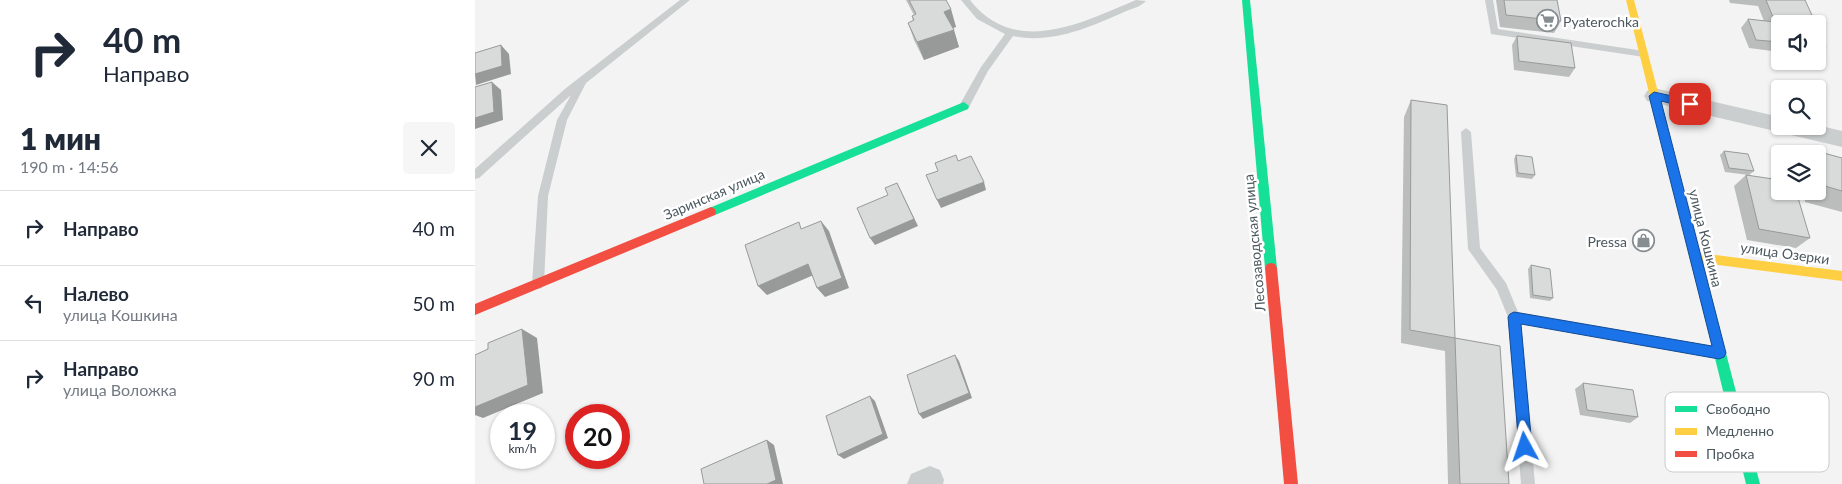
<!DOCTYPE html>
<html lang="ru">
<head>
<meta charset="utf-8">
<style>
	body { margin:0; font-family:Lato,sans-serif; background:#f6f6f7; color:#1f2937; height:100vh; display:flex; flex-direction:column; font-size:19px; white-space:nowrap }
	* { box-sizing:border-box; margin:0 }
	p { font-size:16px; color:#747a83 }
	.icon { flex:none; width:28px; height:28px; fill:none; stroke:currentColor; stroke-width:2; stroke-linecap:round; stroke-linejoin:round }
	.map { position:relative; flex:1; overflow:hidden }
	.drawer { display:flex; flex-direction:column; background:#fff; width:475px }
	.drawer>* { flex:none }
	.hud { background:#fff; color:#1f2937; overflow:hidden }
	.controls { position:absolute; left:1296px; top:15px; display:grid; gap:10px }
	.controls a { display:grid; place-items:center; width:55px; height:55px; border-radius:5px; background:#fff; box-shadow:0 1px 4px #0004; font-size:25px }
	.speed { position:absolute; left:15px; top:404px; display:flex; gap:10px; font-size:25px; font-weight:700; text-align:center }
	.speed>* { display:grid; place-content:center; width:65px; height:65px; border-radius:50%; background:#fff; box-shadow:0 1px 4px #0004; line-height:1 }
	.speed small { font-size:12px; font-weight:400 }
	.speed .limit { border:8px solid #d22; background:#fff; color:#111 }
	.pin { position:absolute; display:grid; place-items:center; width:42px; height:42px; color:#fff; margin:-21px; border-radius:10px; box-shadow:0 2px 8px #0006 }
	.me { position:absolute; width:55px; margin:-28px; rotate:355deg; stroke-linejoin:round; filter:drop-shadow(0 0 4px #0008) }
	.turn { display:flex; align-items:center; gap:18px; height:105px; padding:0 20px; font-size:22px }
	.turn .icon { width:65px; height:65px; stroke-width:2.5 }
	.turn b { display:block; font-size:35px; line-height:42px }
	.round { display:grid; place-items:center; flex:none; width:52px; height:52px; border-radius:5px; background:#f6f6f7 }
	.head { display:flex; align-items:center; justify-content:space-between; height:85px; padding:0 20px }
	h1 { font-size:30px; font-weight:800; line-height:38px }
	ul { padding:0; list-style:none }
	li { display:flex; align-items:center; gap:15px; height:75px; padding:0 20px; border-top:1px solid #e0e1e3 }
	li div { flex:1 }
	li b { display:block; font-size:19px }
	li em { font-style:normal }
	main { display:flex; flex:1; min-height:0 }
	.map>svg:first-child { display:block }
	.lines { fill:none; stroke-linecap:round; stroke-linejoin:round }
	.lane { fill:#cbcece; fill-rule:evenodd }
	.street { fill:#cbcece; fill-rule:evenodd }
	.fast { fill:#16e098; fill-rule:evenodd }
	.slow { fill:#ffcf43; fill-rule:evenodd }
	.jam { fill:#f24e42; fill-rule:evenodd }
	.wall { fill:#bbbcbc }
	.shaded-wall { fill:#989999 }
	.building { fill:#d9dbdb; stroke:#989999 }
	.route { fill:#1a73e8; stroke:#114b97 }
	.labels { text-anchor:middle; dominant-baseline:central; stroke-width:5; stroke-linejoin:round; paint-order:stroke }
	.poi-label { font-size:14px; fill:#4b585e; stroke:#fff; text-anchor:start }
	.street-label { font-size:14px; fill:#4b585e; stroke:#fff }
	.key { fill:#fff; stroke:#c9cdcf; stroke-width:1 }
	.key-label { font-size:14px; fill:#4b585e }
</style>
</head>
<body>
<main>
<section class="drawer">
<div class="hud">
<div class="turn"><svg class="icon" aria-label="right" viewBox="0 0 24 24"><path d="M7 20v-9h11M14 6l5 5-5 5"/></svg><div><b>40 m</b>Направо</div></div>
</div>
<div class="head"><div><h1>1 мин</h1><p>190 m · 14:56</p></div><a class="round"><svg class="icon" aria-label="close" viewBox="0 0 24 24"><path d="M6 6l12 12M18 6L6 18"/></svg></a></div>
<ul>
<li><svg class="icon" aria-label="right" viewBox="0 0 24 24"><path d="M7 20v-9h11M14 6l5 5-5 5"/></svg><div><b>Направо</b></div><em>40 m</em></li>
<li><svg class="icon" aria-label="left" viewBox="0 0 24 24"><path d="M17 20v-9H6M10 6l-5 5 5 5"/></svg><div><b>Налево</b><p>улица Кошкина</p></div><em>50 m</em></li>
<li><svg class="icon" aria-label="right" viewBox="0 0 24 24"><path d="M7 20v-9h11M14 6l5 5-5 5"/></svg><div><b>Направо</b><p>улица Воложка</p></div><em>90 m</em></li>
</ul>
</section>
<div class="map">
<svg width="1367" height="484" viewBox="0 0 1367 484">
	<rect width="100%" height="100%" fill="#f3f3f3"/>
	<g class="lines">
		<path class="lane" d="M205,0H215L111,83L92,120L73,196L69,284L67,288L63,289L59,288L57,284L63,196L82,120L96,95L4,178L0,179V169L91,88Z
			M486,0H495C540,58 608,22 661,0L671,1C666,7 655,9 647,13C613,28 576,44 538,36L513,71L493,109L489,110L484,106L506,67L530,34L502,19Z
			M1010,0H1018L1023,29L1169,51L1174,54L1169,57L1016,34Z
			M991,128L996,132L1005,248L1031,283L1043,312L1243,347L1247,349L1249,353L1247,357L1243,359L1046,324L1060,484H1046L1033,317L1022,290L993,249L986,132Z"/>
		<path class="street" d="M1179,88L1305,117V126L1342,125L1367,131V147L1172,101L1169,96L1172,91Z
			M455,466L465,470L469,480L468,484H432L436,474Z"/>
		<path class="fast" d="M767,0H775L802,268L800,272L796,273L792,272L790,268Z
			M489,102L494,106L493,109L240,215H232L231,212L232,209Z
			M1241,332L1245,334L1247,338L1285,484H1271L1235,338L1237,334Z"/>
		<path class="slow" d="M1151,0H1159L1225,253L1367,271V281L1228,263L1247,338L1245,342L1241,344L1237,342L1235,338Z"/>
		<path class="jam" d="M236,207L240,209L241,212L240,215L0,315V304Z
			M796,263L800,264L802,268L823,484H809L790,268L792,264Z"/>
	</g>
	<path class="wall" d="M431,0H471L481,27L478,28L484,47L449,60L439,40L433,23L438,21L437,16L439,15Z
		M1021,0H1082L1086,21L1079,33L1025,27Z
		M1254,0H1330L1305,24V52L1274,48L1266,28L1273,19L1289,21L1283,6L1255,3Z
		M1342,27L1351,47L1342,55Z
		M1042,36L1100,68L1094,77L1039,70L1037,45Z
		M936,100L980,338L1034,484H973L970,351L926,343L929,117Z
		M1249,151L1279,171L1274,175L1250,172L1245,155Z
		M1345,152L1367,158V212L1330,202L1329,191H1342V154Z
		M1041,155L1060,175L1057,179L1041,177L1039,159Z
		M1271,175L1335,238L1321,248L1272,240L1259,186Z
		M1056,265L1078,298L1075,301L1055,298L1053,269Z
		M1108,383L1163,417L1155,423L1105,415L1100,389Z"/>
	<path class="shaded-wall" d="M476,9L481,27L474,29L469,12Z
		M479,30L484,47L449,60L442,42Z
		M26,45L34,54L36,74L1,85L0,74Z
		M17,82L26,90L28,120L0,129V118Z
		M509,182L511,190L466,208L462,200Z
		M422,183L443,226L400,245L395,238Z
		M346,221L354,231L374,288L350,297L342,288Z
		M333,264L341,274L292,295L283,286Z
		M47,329L62,338L68,393L8,418L0,415V407Z
		M480,355L484,361L497,398L448,419L444,414Z
		M395,396L400,401L413,438L369,459L363,455Z
		M292,440L299,445L308,484H292Z"/>
	<path class="building" d="M434,0H471L476,9L469,12L479,30L442,42L433,23L439,20L437,16L441,14Z
		M1029,0H1082L1086,21L1031,15Z
		M1291,0H1330L1341,24H1305V42L1281,40L1273,19L1300,22Z
		M1342,27L1351,47L1342,46Z
		M1042,36L1096,43L1100,68L1044,61Z
		M26,45L27,66L0,74V53Z
		M17,82L19,112L0,118V87Z
		M936,100L972,105L980,338L935,330Z
		M1249,151L1273,154L1279,171L1254,168Z
		M1345,152L1367,158V191L1350,186Z
		M481,155L483,161L496,156L509,182L462,200L451,175L463,171L460,163Z
		M1041,155L1057,157L1060,175L1043,173Z
		M1271,175L1305,180V191H1321L1335,238L1284,229Z
		M422,183L439,219L395,238L382,208L413,195L410,188Z
		M346,221L367,278L342,288L333,264L283,286L270,245L324,222L326,229Z
		M1056,265L1075,269L1078,298L1058,295Z
		M47,329L53,385L0,407V355L13,349V343Z
		M980,338L1025,346L1034,484H985Z
		M480,355L494,393L444,414L432,375Z
		M1108,383L1158,390L1163,417L1112,410Z
		M395,396L408,434L363,455L351,416Z
		M292,440L301,480L292,484H229L226,469Z"/>
	<path class="route" d="M1179,92L1215,100L1220,104L1215,108L1186,101L1251,353L1249,357L1244,359L1046,324L1057,447L1055,452L1050,454L1046,452L1044,447L1033,317L1035,314L1039,312L1237,346L1174,96Z"/>
	<defs>
		<symbol id="supermarket-ring" viewBox="-11 -11 22 22"><circle r="9.5" fill="#fff" stroke="#868e92" stroke-width="1.5"/><path d="M-6-5.5h2.5l.6 2H6L4.5 2H-2.5L-4.4-4H-6ZM-1.5 3.2a1.3 1.3 0 1 0 .1 0ZM3 3.2a1.3 1.3 0 1 0 .1 0Z" fill="#868e92"/></symbol>
		<symbol id="shop-ring" viewBox="-11 -11 22 22"><circle r="9.5" fill="#fff" stroke="#868e92" stroke-width="1.5"/><path d="M-5-2.5h2.3a2.7 3.5 0 0 1 5.4 0H5L5.5 6h-11ZM-1.5-2.5h3a1.5 2.3 0 0 0-3 0Z" fill="#868e92"/></symbol>
	</defs>
	<g fill-rule="evenodd">
		<use href="#supermarket-ring" x="1060" y="8" width="25" height="25"/>
		<use href="#shop-ring" x="1156" y="228" width="25" height="25"/>
	</g>
	<g class="labels">
		<g class="poi-label">
			<text x="1088" y="21">Pyaterochka</text>
			<text x="1152" y="241" text-anchor="end">Pressa</text>
		</g>
		<g class="street-label">
			<text transform="translate(239 194) rotate(-23)">Заринская улица</text>
			<text transform="translate(1231 238) rotate(76)">улица Кошкина</text>
			<text transform="translate(779 243) rotate(-95)">Лесозаводская улица</text>
			<text transform="translate(1310 253) rotate(8)">улица Озерки</text>
		</g>
	</g>
	<rect x="1190" y="392" width="164" height="80" rx="8" class="key"/>
	<rect x="1200" y="406" width="22" height="6" fill="#16e098"/>
	<rect x="1200" y="428" width="22" height="7" fill="#ffcf43"/>
	<rect x="1200" y="451" width="22" height="6" fill="#f24e42"/>
	<g class="key-label">
		<text x="1231" y="414">Свободно</text>
		<text x="1231" y="436">Медленно</text>
		<text x="1231" y="459">Пробка</text>
	</g>
</svg>
<div class="controls">
<a><svg class="icon" aria-label="sound" viewBox="0 0 24 24"><path d="M4 9h4l5-4v14l-5-4H4zM17 9q2 3 0 6"/></svg></a>
<a><svg class="icon" aria-label="search" viewBox="0 0 24 24"><circle cx="10" cy="10" r="6"/><path d="M15 15l6 6"/></svg></a>
<a><svg class="icon" aria-label="layers" viewBox="0 0 24 24"><path d="M12 4l9 5-9 5-9-5zM3 14l9 5 9-5"/></svg></a>
</div>
<div class="speed"><div>19<small>km/h</small></div><div class="limit">20</div></div>
<div class="pin" style="left:1215px;top:104px;background:#d93025"><svg class="icon" aria-label="arrive" viewBox="0 0 24 24"><path d="M6 21V4h12l-3 4 3 4H6"/></svg></div>
<svg class="me" style="left:1050px;top:447px" viewBox="-20 -20 40 40"><path d="M0-17L14 15 0 8-14 15z" fill="#1a73e8" stroke="#fff" stroke-width="4"/></svg>
</div>
</main>
</body>
</html>
